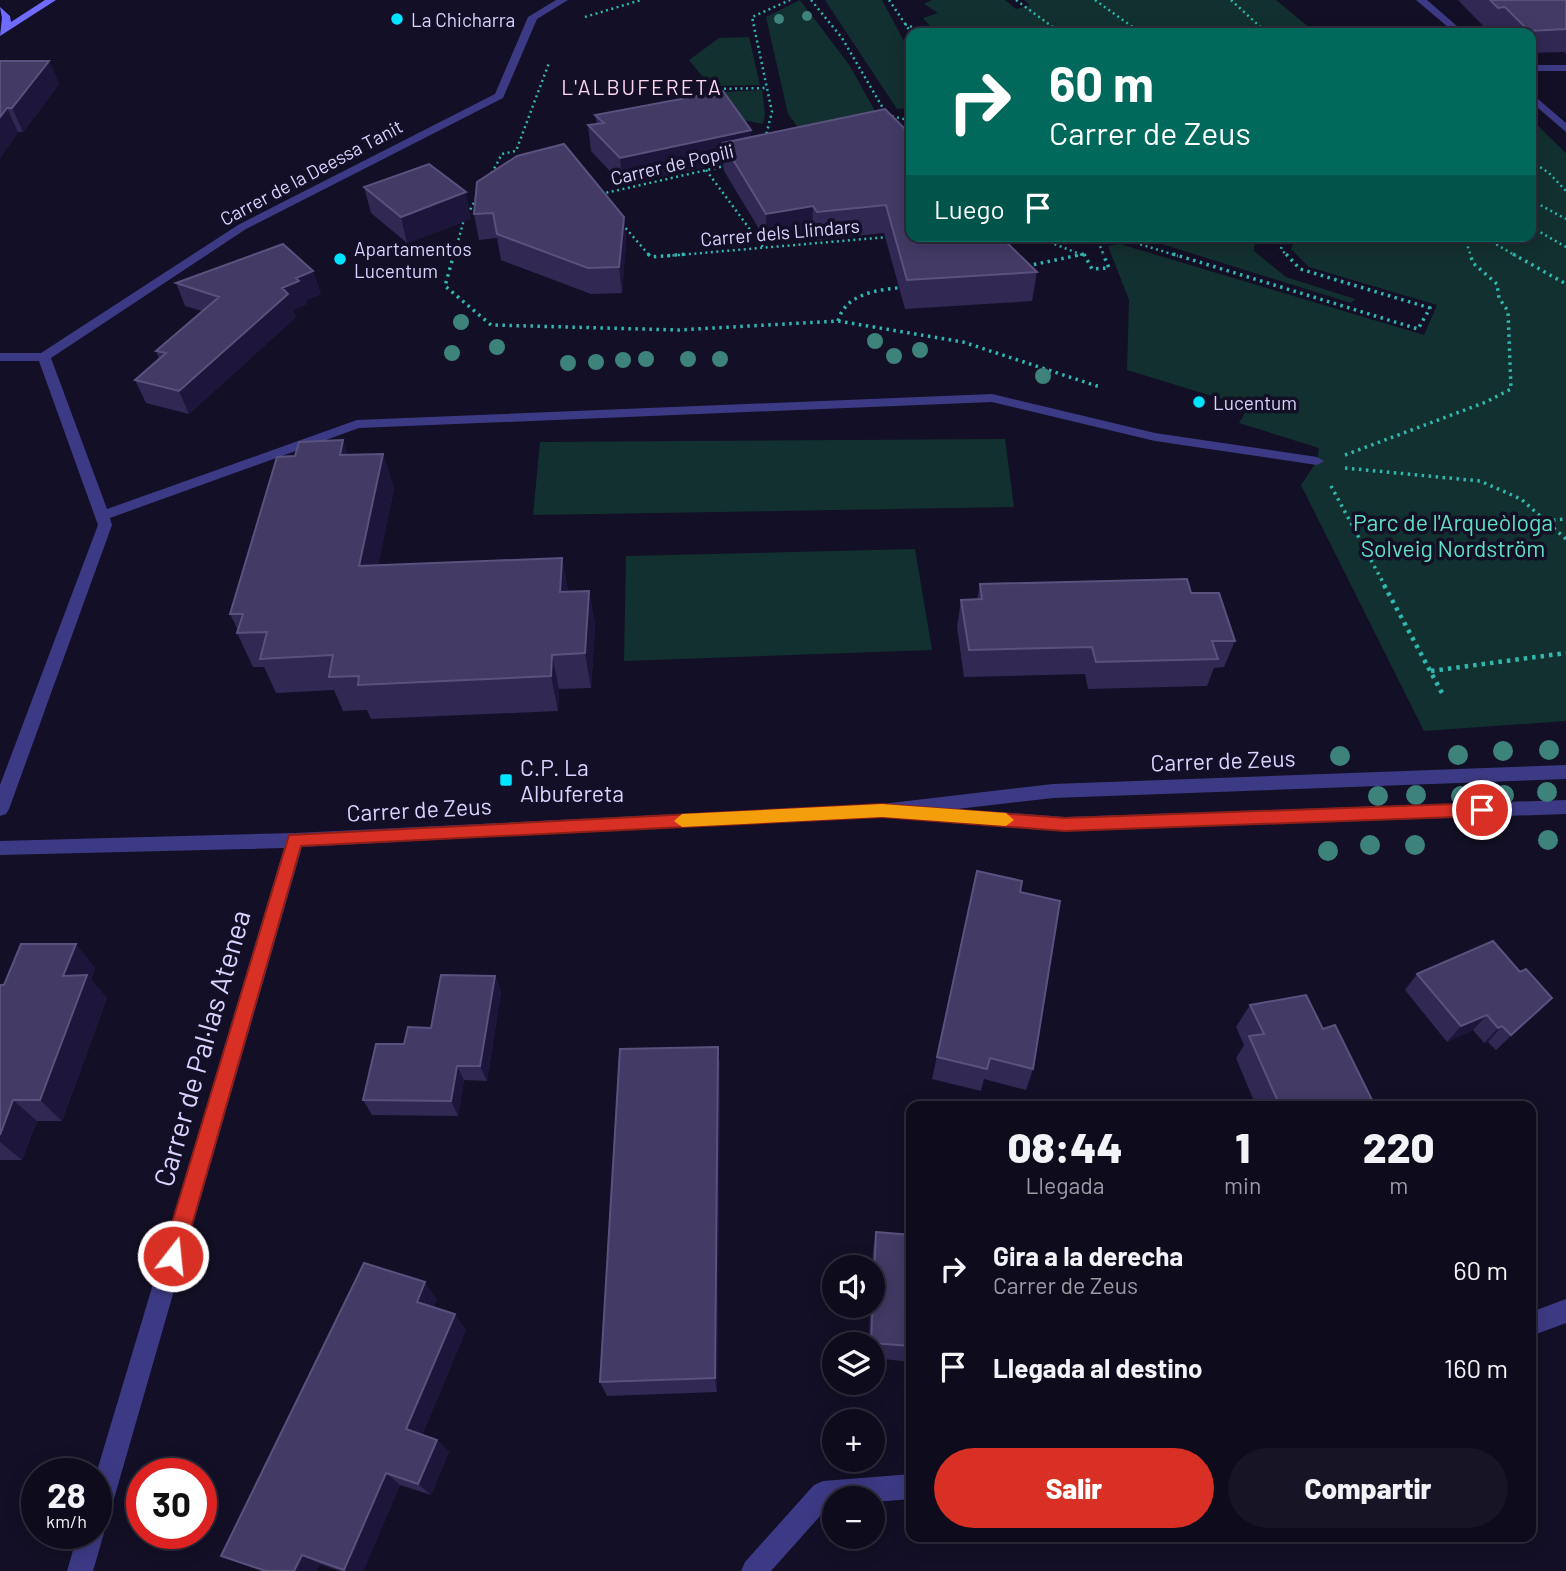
<!DOCTYPE html>
<html lang="es">
<head>
<meta charset="utf-8">
<style>
	body { margin:0; font-family:Barlow,sans-serif; background:#171425; color:#f1f3f6; height:100vh; display:flex; flex-direction:column; font-size:26px; white-space:nowrap }
	* { box-sizing:border-box; margin:0 }
	p { font-size:23px; color:#9b9ba3 }
	.icon { flex:none; width:38px; height:38px; fill:none; stroke:currentColor; stroke-width:2; stroke-linecap:round; stroke-linejoin:round }
	.map { position:relative; flex:1; overflow:hidden }
	.details { position:absolute; left:906px; top:1101px; width:630px; height:441px; display:flex; flex-direction:column; background:#0e0b1c; border-radius:14px; box-shadow:0 4px 18px #0003,0 0 0 2px #2e2b3b }
	.details>* { flex:none }
	.top-card { position:absolute; left:906px; top:28px; width:630px; height:214px; border-radius:14px; box-shadow:0 4px 18px #0003,0 0 0 2px #2e2b3b; background:#00695c; color:#fff; overflow:hidden }
	.buttons { position:absolute; left:822px; top:1255px; display:grid; gap:14px }
	.buttons a { display:grid; place-items:center; width:63px; height:63px; border-radius:50%; background:#0e0b1c; box-shadow:0 4px 18px #0003,0 0 0 2px #2e2b3b; font-size:35px }
	.speed { position:absolute; left:21px; top:1458px; display:flex; gap:14px; font-size:35px; font-weight:700; text-align:center }
	.speed>* { display:grid; place-content:center; width:91px; height:91px; border-radius:50%; background:#0e0b1c; box-shadow:0 4px 18px #0003,0 0 0 2px #2e2b3b; line-height:1 }
	.speed small { font-size:18px; font-weight:400 }
	.speed .limit { border:10px solid #d22; background:#fff; color:#111 }
	.pin { position:absolute; display:grid; place-items:center; width:60px; height:60px; color:#fff; margin:-30px; border:4px solid #fff; border-radius:50%; box-shadow:0 2px 7px #0007 }
	.me { position:absolute; width:77px; margin:-38px; rotate:16deg; stroke-linejoin:round; filter:drop-shadow(0 0 5px #0008) }
	.turn { display:flex; align-items:center; gap:24px; height:147px; padding:0 28px; font-size:32px }
	.turn .icon { width:91px; height:91px; stroke-width:2.5 }
	.turn b { display:block; font-size:49px; line-height:60px }
	.then { display:flex; align-items:center; height:66px; padding:0 28px; background:#0003; gap:14px; font-size:26px }
	.eta { display:flex; justify-content:space-evenly; align-items:center; height:119px; text-align:center }
	.eta b { font-size:42px; font-weight:800; line-height:49px }
	.primary-button { display:flex; gap:14px; margin-top:auto; padding:14px 28px }
	.primary-button a { flex:1; height:80px; border-radius:42px; background:#d93025; color:#fff; font-size:28px; font-weight:800; line-height:80px; text-align:center }
	.primary-button a+a { background:#171425; color:#f1f3f6 }
	ul { padding:0; list-style:none }
	li { display:flex; align-items:center; gap:21px; height:98px; padding:0 28px }
	li div { flex:1 }
	li b { display:block; font-size:26px }
	li em { font-style:normal }
	.map>svg:first-child { display:block }
	.green { fill:#12302f }
	.lines { fill:none; stroke-linecap:round; stroke-linejoin:round }
	.path-far2 { stroke:#2fb8b0; stroke-width:2.5; stroke-dasharray:2 3.5; stroke-linecap:butt }
	.path-far1 { stroke:#2fb8b0; stroke-width:3.5; stroke-dasharray:2.5 4.5; stroke-linecap:butt }
	.path { stroke:#2fb8b0; stroke-width:4.5; stroke-dasharray:3.5 5; stroke-linecap:butt }
	.lane { fill:#3d3a85; fill-rule:evenodd }
	.street { fill:#3d3a85; fill-rule:evenodd }
	.secondary { fill:#6f6bff; fill-rule:evenodd }
	.tree { fill:#3d827b }
	.wall { fill:#312854 }
	.shaded-wall { fill:#1d163a }
	.building { fill:#433a66; stroke:#5a527e; stroke-width:2 }
	.route { fill:#d93025; stroke:#8d1f18; stroke-width:2 }
	.slow { fill:#f59e0b }
	.poi-dot { fill:#00e5ff; stroke:#130f26; stroke-width:2.5 }
	.labels { text-anchor:middle; dominant-baseline:central; stroke-width:7; stroke-linejoin:round; paint-order:stroke }
	.far-poi-label { font-size:19px; fill:#d9d4ff; stroke:#130f26; text-anchor:start }
	.far-street-label { font-size:19px; fill:#d9d4ff; stroke:#130f26 }
	.far-neighbourhood-label { font-size:21px; letter-spacing:2px; fill:#ffd6f0; stroke:#130f26 }
	.park-label { font-size:23px; fill:#5fe0c0; stroke:#130f26 }
	.street-label { font-size:23px; fill:#d9d4ff; stroke:#130f26 }
	.poi-label { font-size:23px; fill:#d9d4ff; stroke:#130f26; text-anchor:start }
	.near-street-label { font-size:28px; fill:#d9d4ff; stroke:#130f26 }
</style>
</head>
<body>
<div class="map">
<svg width="1566" height="1571" viewBox="0 0 1566 1571">
	<rect width="100%" height="100%" fill="#130f26"/>
	<path class="green" d="M800,0L850,66L881,122L806,138L788,114L766,17Z
		M825,0H882L912,56V108L897,109Z
		M932,0H1005L1016,9L1030,5L1024,0H1276L1316,33H936L923,18L938,13L924,4Z
		M749,37L760,85L710,86L689,60L719,38Z
		M762,90L765,114L763,124L738,119L722,96L727,95L725,92Z
		M1531,119L1566,153V721L1424,731L1301,485L1317,461L1319,448L1239,423L1248,407L1127,370L1129,300L1108,246L1120,244L1424,335L1437,305L1309,267L1291,249L1296,236H1531Z
		M1136,236L1256,238L1254,251L1286,277L1355,299L1351,303Z
		M1005,439L1014,507L533,515L540,442Z
		M915,549L932,650L624,661L626,556Z"/>
	<g class="lines">
		<path class="path-far2" d="M811,0L842,38L887,115L912,121
			M889,0L912,34
			M1016,0L1061,33
			M1095,0L1141,33
			M1231,0L1267,33
			M585,17L641,0
			M905,24L926,33
			M713,89L767,88
			M765,139L772,112L752,17L790,0
			M1531,161L1549,173L1566,191
			M706,170L763,247
			M489,178L502,154L516,151L549,63
			M601,194L729,165
			M1531,200L1566,219
			M622,224L650,256
			M1531,227L1566,247
			M1034,236L1085,256
			M1096,236L1104,256
			M1114,236L1178,256
			M1283,236L1281,249L1287,256
			M1464,236L1471,256
			M1482,236L1516,256
			M454,256L463,223L477,197
			M667,256L888,237
			M1076,256L1084,254"/>
		<path class="path-far1" d="M454,254L445,286L491,325L678,330L838,321L963,342L1100,387
			M648,254L651,257L688,254
			M1084,254L1092,269L1109,268L1103,254
			M1173,254L1418,329L1430,308L1300,269L1286,254
			M1513,254L1566,284
			M1027,266L1084,254
			M838,321C846,292 880,290 905,287
			M1345,455L1486,402L1511,389L1508,311L1499,298L1497,284L1473,263L1470,254
			M1345,468L1480,481L1521,499L1566,539
			M1331,486L1385,586
			M1546,521L1566,519"/>
		<path class="path" d="M1384,585L1442,693
			M1431,671L1566,653"/>
		<path class="lane" d="M556,0H568L537,19L503,98L246,229L51,358L107,509L357,420L992,394L1155,433L1317,457L1324,461L1317,465L1155,441L992,402L359,428L110,518L112,525L9,809L6,814L0,816V785L98,525L39,361H0V353H41L238,225L495,94L528,17Z"/>
		<path class="street" d="M1416,0H1427L1465,33H1455Z
			M1531,65H1566V71H1531Z
			M1531,93L1566,123V132L1531,102Z
			M1566,765V779L1053,798L957,809L1065,817L1566,800V814L1065,831L924,821L918,819L915,814L302,847L109,1516L105,1525L101,1527L104,1533L93,1571H67L78,1533H96V1474L284,848L0,855V841L295,833L882,804L1053,784Z
			M1566,1299V1323L1531,1336V1312Z
			M912,1474V1499L873,1502V1498H835V1505L829,1506L771,1571H741L745,1562L814,1485L823,1481Z"/>
		<path class="secondary" d="M45,0H56L0,36L2,18L0,7L10,16L11,22Z"/>
	</g>
	<g class="tree">
		<circle cx="807" cy="16" r="5"/>
		<circle cx="779" cy="19" r="5"/>
		<circle cx="461" cy="322" r="8"/>
		<circle cx="875" cy="341" r="8"/>
		<circle cx="497" cy="347" r="8"/>
		<circle cx="920" cy="350" r="8"/>
		<circle cx="452" cy="353" r="8"/>
		<circle cx="894" cy="356" r="8"/>
		<circle cx="646" cy="359" r="8"/>
		<circle cx="688" cy="359" r="8"/>
		<circle cx="720" cy="359" r="8"/>
		<circle cx="623" cy="360" r="8"/>
		<circle cx="596" cy="362" r="8"/>
		<circle cx="568" cy="363" r="8"/>
		<circle cx="1043" cy="376" r="8"/>
		<circle cx="1549" cy="750" r="10"/>
		<circle cx="1503" cy="751" r="10"/>
		<circle cx="1458" cy="755" r="10"/>
		<circle cx="1340" cy="756" r="10"/>
		<circle cx="1547" cy="792" r="10"/>
		<circle cx="1416" cy="795" r="10"/>
		<circle cx="1504" cy="795" r="10"/>
		<circle cx="1378" cy="796" r="10"/>
		<circle cx="1461" cy="796" r="10"/>
		<circle cx="1548" cy="840" r="10"/>
		<circle cx="1370" cy="845" r="10"/>
		<circle cx="1415" cy="845" r="10"/>
		<circle cx="1328" cy="851" r="10"/>
	</g>
	<path class="wall" d="M1458,0H1566V54L1564,52L1531,53V33H1499L1496,30L1488,31Z
		M0,61H49L59,84L23,132H18L0,158Z
		M885,109L912,236L1037,272L1032,301L905,309L884,233L817,240L812,234L767,242L724,171L723,163L623,185L591,151L588,125L597,124L595,115L751,137Z
		M477,182L624,217L626,242L622,293L591,294L501,260L497,238L479,240L474,214Z
		M364,187L471,219L407,243L371,213Z
		M313,271L321,294L306,300L307,304L293,310L296,317L189,414L146,403L135,380L159,359L156,351L202,311L185,306L176,283Z
		M383,454L394,489L378,565L562,558L568,592L589,591L595,626L591,688L559,689L558,711L371,719L367,710L343,711L334,690L276,693L264,667H253L237,633L238,630L230,614L348,455Z
		M980,584L1191,593L1235,641L1224,667L1214,668L1207,686L1088,689L1085,674L964,677L957,627L961,600H977Z
		M977,871L1020,892L1033,1069L1026,1090L984,1079L981,1091L932,1079Z
		M95,967L91,980L107,998L62,1121H37L22,1160H0V985Z
		M1520,972L1552,998L1537,1013L1496,1050L1488,1042L1484,1043L1473,1030L1447,1042L1405,990L1417,974Z
		M495,976L501,992L487,1081L464,1080L458,1116L372,1115L363,1100L404,1044L431,1028Z
		M1250,1005L1323,1029L1375,1106H1256L1236,1058L1244,1045L1236,1027Z
		M718,1047L720,1069L717,1392L607,1396L600,1382Z
		M876,1232L912,1235V1362L873,1358V1344H869L870,1306H873V1267H872L873,1250Z
		M437,1299L433,1308L466,1330L422,1435L437,1440L449,1452L431,1495L400,1485L363,1571H340L320,1564L316,1571H262L221,1556Z"/>
	<path class="shaded-wall" d="M49,61L59,84L23,132L12,108Z
		M7,108L18,132L0,158V117Z
		M751,130L752,156L723,143V163L623,185L620,158Z
		M466,192L471,219L407,243L401,217Z
		M813,206L812,234L767,242L766,214Z
		M624,217L626,242L622,293L619,267Z
		M313,271L321,294L306,300L307,304L293,310L296,317L189,414L179,391L282,288L296,278Z
		M343,440L355,476L340,455Z
		M383,454L394,489L371,601L359,566Z
		M562,558L568,593L560,592Z
		M589,591L595,626L591,688L585,653Z
		M552,655L559,689L558,711L551,676Z
		M76,944L95,967L91,980L107,998L62,1121L40,1100L63,976Z
		M495,976L501,992L487,1081L480,1066Z
		M1552,998L1537,1013L1496,1050L1511,1035Z
		M1487,1015L1473,1030L1447,1042L1461,1026Z
		M1502,1026L1488,1042L1484,1043L1498,1028Z
		M718,1047L720,1069L717,1392L715,1378Z
		M457,1066L464,1080L458,1116L451,1101Z
		M13,1100L37,1121L22,1160L0,1142V1135Z
		M425,1282L437,1299L429,1319L417,1302Z
		M455,1314L466,1330L419,1442L406,1429Z
		M437,1440L449,1452L431,1495L418,1484Z
		M386,1473L400,1485L363,1571H346L344,1570Z
		M302,1555L320,1564L316,1571H294Z"/>
	<path class="building" d="M1490,0H1566V29L1529,31L1505,7L1498,8Z
		M0,61H49L12,108H7L0,117Z
		M723,91L751,130L620,158L588,125L604,123L595,115Z
		M885,109L905,129L912,127V236H1000L1037,272L907,280L886,205L817,212L813,206L766,214L723,143Z
		M564,144L624,217L619,267L588,268L497,234L493,213L474,214L477,182L517,156Z
		M429,164L466,192L401,217L364,187Z
		M283,244L313,271L296,278L299,281L282,288L288,294L179,391L135,380L166,353L156,351L219,297L176,283Z
		M343,440L340,455L383,454L359,566L562,558L560,592L589,591L585,653L552,655L551,676L358,685L359,676L329,677L333,655L260,659L267,632L237,633L243,614H230L277,457L295,456L299,442Z
		M1187,579L1191,593H1219L1235,641H1212L1218,659L1096,662L1092,647L969,650L961,600L982,599L980,584Z
		M977,871L1022,881L1020,892L1060,901L1033,1069L990,1058L987,1069L937,1057Z
		M1493,941L1520,972L1526,969L1552,998L1511,1035L1502,1026L1498,1028L1487,1015L1461,1026L1417,974Z
		M21,944H76L63,976L87,975L40,1100H13L0,1135V985H4Z
		M441,975L495,976L480,1066H457L451,1101L363,1100L376,1044H404L408,1027L431,1028Z
		M1306,995L1323,1029L1335,1025L1375,1106H1280L1249,1036L1264,1034L1250,1005Z
		M718,1047L715,1378L600,1382L620,1049Z
		M876,1232L912,1235V1346L871,1343Z
		M364,1263L425,1282L417,1302L455,1314L406,1429L437,1440L418,1484L386,1473L344,1570L302,1555L294,1571H266L221,1556Z"/>
	<path class="route" d="M1482,803L1491,810L1482,816L1065,831L882,817L301,846L183,1256L180,1263L173,1266L165,1263L162,1256L289,835L882,804L1065,818Z"/>
	<path class="slow" d="M882,804L1006,813L1014,820L1006,826L882,817L682,827L674,821L682,814Z"/>
	<g class="poi-dot">
		<circle cx="397" cy="19" r="7"/>
		<circle cx="340" cy="259" r="7"/>
		<circle cx="1199" cy="402" r="7"/>
		<rect x="499" y="773" width="14" height="14" rx="3.5"/>
	</g>
	<g class="labels">
		<g class="far-poi-label">
			<text x="411" y="19">La Chicharra</text>
			<text x="354" y="248">Apartamentos<tspan x="354" dy="22">Lucentum</tspan></text>
			<text x="1213" y="402">Lucentum</text>
		</g>
		<g class="far-street-label">
			<text transform="translate(672 164) rotate(-13)">Carrer de Popili</text>
			<text transform="translate(311 172) rotate(-28)">Carrer de la Deessa Tanit</text>
			<text transform="translate(780 232) rotate(-5)">Carrer dels Llindars</text>
		</g>
		<g class="far-neighbourhood-label">
			<text x="642" y="86">L'ALBUFERETA</text>
		</g>
		<g class="park-label">
			<text x="1453" y="522">Parc de l'Arqueòloga<tspan x="1453" dy="26">Solveig Nordström</tspan></text>
		</g>
		<g class="street-label">
			<text transform="translate(1223 760) rotate(-2)">Carrer de Zeus</text>
			<text transform="translate(419 809) rotate(-3)">Carrer de Zeus</text>
		</g>
		<g class="poi-label">
			<text x="520" y="767">C.P. La<tspan x="520" dy="26">Albufereta</tspan></text>
		</g>
		<g class="near-street-label">
			<text transform="translate(201 1048) rotate(-74)">Carrer de Pal·las Atenea</text>
		</g>
	</g>
</svg>
<div class="buttons">
<a><svg class="icon" aria-label="sound" viewBox="0 0 24 24"><path d="M4 9h4l5-4v14l-5-4H4zM17 9q2 3 0 6"/></svg></a>
<a><svg class="icon" aria-label="layers" viewBox="0 0 24 24"><path d="M12 4l9 5-9 5-9-5zM3 14l9 5 9-5"/></svg></a>
<a>+</a>
<a>−</a>
</div>
<div class="speed"><div>28<small>km/h</small></div><div class="limit">30</div></div>
<div class="pin" style="left:1482px;top:810px;background:#d93025"><svg class="icon" aria-label="arrive" viewBox="0 0 24 24"><path d="M6 21V4h12l-3 4 3 4H6"/></svg></div>
<svg class="me" style="left:173px;top:1256px" viewBox="-20 -20 40 40"><circle r="17" fill="#d93025" stroke="#fff" stroke-width="3"/><path d="M0-11L8 9 0 5-8 9z" fill="#fff"/></svg>
<div class="top-card">
<div class="turn"><svg class="icon" aria-label="right" viewBox="0 0 24 24"><path d="M7 20v-9h11M14 6l5 5-5 5"/></svg><div><b>60 m</b>Carrer de Zeus</div></div>
<div class="then">Luego<svg class="icon" aria-label="arrive" viewBox="0 0 24 24"><path d="M6 21V4h12l-3 4 3 4H6"/></svg></div>
</div>
<section class="details">
<div class="eta">
<div><b>08:44</b><p>Llegada</p></div>
<div><b>1</b><p>min</p></div>
<div><b>220</b><p>m</p></div>
</div>
<ul>
<li><svg class="icon" aria-label="right" viewBox="0 0 24 24"><path d="M7 20v-9h11M14 6l5 5-5 5"/></svg><div><b>Gira a la derecha</b><p>Carrer de Zeus</p></div><em>60 m</em></li>
<li><svg class="icon" aria-label="arrive" viewBox="0 0 24 24"><path d="M6 21V4h12l-3 4 3 4H6"/></svg><div><b>Llegada al destino</b></div><em>160 m</em></li>
</ul>
<div class="primary-button"><a>Salir</a><a>Compartir</a></div>
</section>
</div>
</body>
</html>
